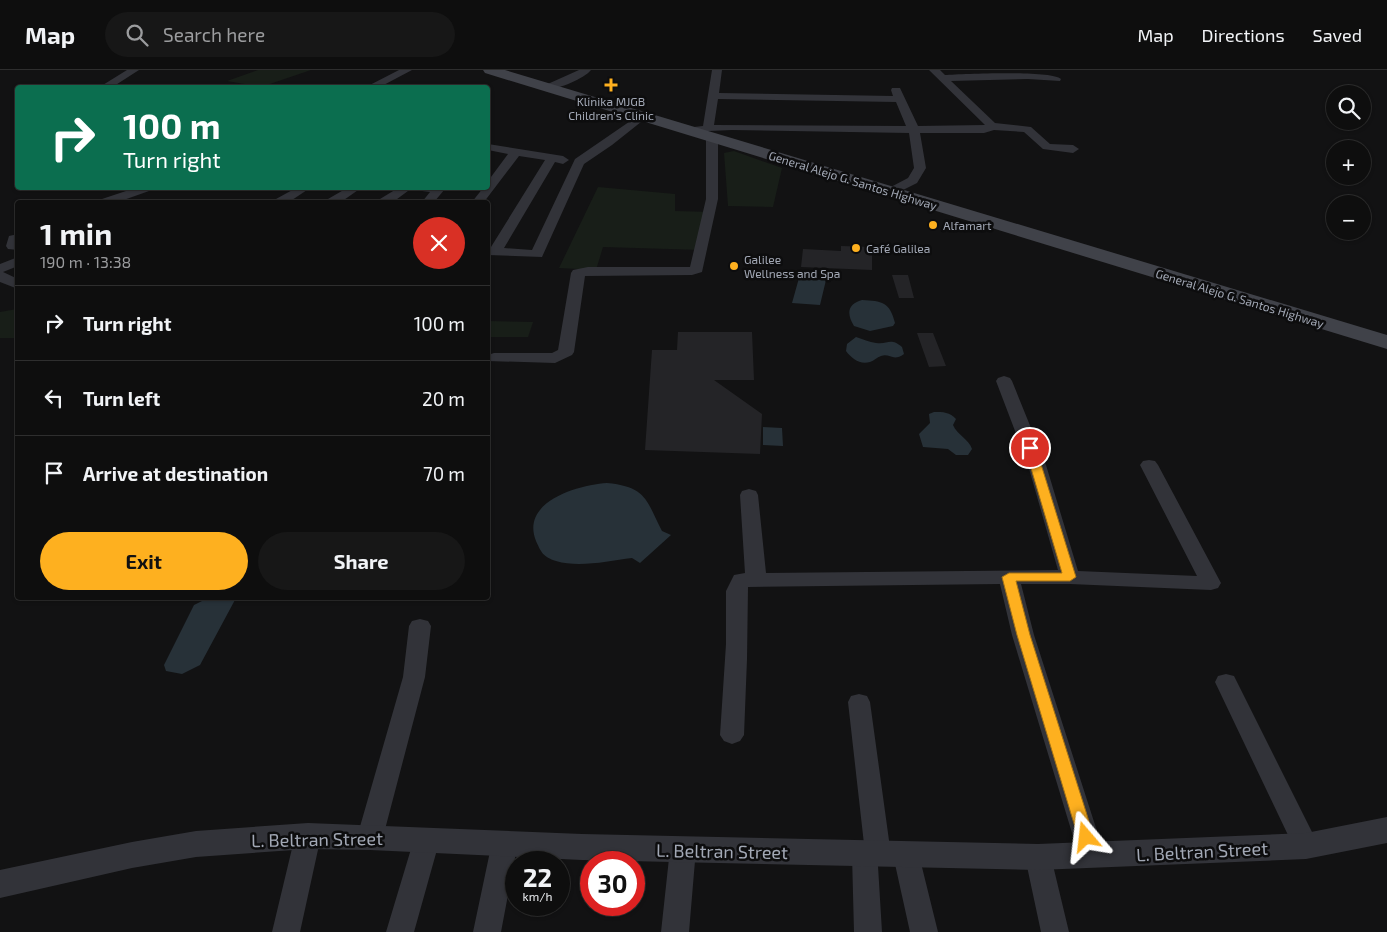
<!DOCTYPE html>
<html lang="en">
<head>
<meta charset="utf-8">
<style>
	body { margin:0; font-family:"Exo 2",sans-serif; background:#171717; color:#f1f3f6; height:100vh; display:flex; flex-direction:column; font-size:19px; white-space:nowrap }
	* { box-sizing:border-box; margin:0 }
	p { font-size:16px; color:#9b9c9e }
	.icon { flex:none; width:28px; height:28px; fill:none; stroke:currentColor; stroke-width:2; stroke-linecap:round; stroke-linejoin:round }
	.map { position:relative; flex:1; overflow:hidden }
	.sheet { position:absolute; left:15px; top:130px; width:475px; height:400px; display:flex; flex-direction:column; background:#0e0e0e; border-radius:5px; box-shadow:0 1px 4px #0004,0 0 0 1px #2e2e2e }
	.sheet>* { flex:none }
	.hud { position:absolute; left:15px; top:15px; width:475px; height:105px; border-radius:5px; box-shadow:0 1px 4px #0004,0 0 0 1px #2e2e2e; background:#0b6e4f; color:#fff; overflow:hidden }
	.fabs { position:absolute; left:1326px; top:15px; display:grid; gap:10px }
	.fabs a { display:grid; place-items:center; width:45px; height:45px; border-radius:50%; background:#0e0e0e; box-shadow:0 1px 4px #0004,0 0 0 1px #2e2e2e; font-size:25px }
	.speed { position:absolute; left:505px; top:781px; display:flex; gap:10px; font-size:25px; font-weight:700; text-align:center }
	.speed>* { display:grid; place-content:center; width:65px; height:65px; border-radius:50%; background:#0e0e0e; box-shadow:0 1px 4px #0004,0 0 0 1px #2e2e2e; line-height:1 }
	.speed small { font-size:12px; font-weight:400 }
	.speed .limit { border:8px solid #d22; background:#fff; color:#111 }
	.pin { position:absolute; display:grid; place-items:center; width:42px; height:42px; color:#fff; margin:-21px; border:2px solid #fff; border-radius:50%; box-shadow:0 1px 5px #0007 }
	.me { position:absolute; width:55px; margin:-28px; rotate:343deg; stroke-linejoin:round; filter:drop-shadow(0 0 4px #0008) }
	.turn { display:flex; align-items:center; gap:18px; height:105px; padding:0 25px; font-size:22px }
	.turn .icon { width:65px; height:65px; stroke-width:2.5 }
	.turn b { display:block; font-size:35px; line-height:42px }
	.round { display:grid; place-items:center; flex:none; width:52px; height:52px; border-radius:26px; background:#171717 }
	.overview { display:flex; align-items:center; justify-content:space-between; height:85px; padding:0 25px }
	h1 { font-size:30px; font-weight:700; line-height:38px }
	.cta { display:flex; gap:10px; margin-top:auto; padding:10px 25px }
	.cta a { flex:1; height:58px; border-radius:30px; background:#feb01f; color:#111; font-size:20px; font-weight:700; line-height:58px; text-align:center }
	.cta a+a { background:#171717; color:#f1f3f6 }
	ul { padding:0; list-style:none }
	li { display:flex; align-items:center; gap:15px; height:75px; padding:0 25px; border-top:1px solid #2e2e2e }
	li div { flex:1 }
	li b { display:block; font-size:19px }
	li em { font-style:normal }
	header { display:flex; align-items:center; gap:30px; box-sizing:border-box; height:70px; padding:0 25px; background:#0e0e0e; border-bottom:1px solid #2e2e2e }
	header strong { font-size:24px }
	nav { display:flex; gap:28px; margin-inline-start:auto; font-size:18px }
	.search { width:350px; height:45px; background:#171717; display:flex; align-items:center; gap:12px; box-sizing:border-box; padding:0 18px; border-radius:28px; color:#9b9c9e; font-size:19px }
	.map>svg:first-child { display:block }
	.green { fill:#181e18 }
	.water { fill:#273138 }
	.building { fill:#242427 }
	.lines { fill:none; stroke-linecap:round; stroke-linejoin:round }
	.minor { fill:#323339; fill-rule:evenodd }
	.tertiary { fill:#323339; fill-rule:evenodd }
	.secondary { fill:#404249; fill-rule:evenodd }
	.route { fill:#feb01f; stroke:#a57214 }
	.poi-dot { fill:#feb01f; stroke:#0d0d0e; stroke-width:2 }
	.labels { text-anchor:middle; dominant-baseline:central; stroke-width:5; stroke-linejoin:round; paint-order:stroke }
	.far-poi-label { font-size:12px; fill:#a2a8b5; stroke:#0d0d0e; text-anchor:start }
	.far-street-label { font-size:12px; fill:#a2a8b5; stroke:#0d0d0e }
	.near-street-label { font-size:18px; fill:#a2a8b5; stroke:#0d0d0e }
</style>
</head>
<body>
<header>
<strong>Map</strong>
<div class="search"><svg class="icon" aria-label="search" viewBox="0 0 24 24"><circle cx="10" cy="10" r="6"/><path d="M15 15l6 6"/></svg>Search here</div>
<nav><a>Map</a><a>Directions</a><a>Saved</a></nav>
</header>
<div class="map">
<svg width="1387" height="862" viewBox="0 0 1387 862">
	<rect width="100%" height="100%" fill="#121213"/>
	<path class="green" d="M258,0H311L261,17L227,11Z
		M734,81L782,98L773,137L728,136L724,83Z
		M598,117L675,124V141L712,142L702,180L603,177L596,200L559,198Z
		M17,239V268H0V242Z
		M488,251L533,252L528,267H488Z"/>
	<path class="water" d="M799,208L826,210L820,235L792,233Z
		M862,230C882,231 890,232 895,253L893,256L870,261L854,256C846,243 848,234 862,230Z
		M856,267C863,269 869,272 876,273C888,275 890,267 902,277L904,284C893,292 890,283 881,286C877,287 874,291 870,292C860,295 852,289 846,281L847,274Z
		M934,342C943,342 950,342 956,349L953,355C957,365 969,369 972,379L968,385H956L948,379L923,377L919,364L930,353L929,344Z
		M763,357L782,358L783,376L763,375Z
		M607,413C647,417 646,430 662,461L671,465L640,493L632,488C608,491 579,498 556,491C543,487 541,482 536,471C520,431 579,415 607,413Z
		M208,528H236L200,595L182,604L166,601L164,595L194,535Z"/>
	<path class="building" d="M841,176L872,177V200L801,197L803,179L841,181Z
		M892,205H908L914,228H899Z
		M678,262H752L754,310H714L762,344L760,384L645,380L652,280H677Z
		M917,263H933L946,296L929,297Z"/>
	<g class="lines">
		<path class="minor" d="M127,0H139L111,18H98Z
			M399,0H412L378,18H364Z
			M579,0H591C584,9 553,22 542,19L541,17Z
			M712,0H722L719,23L893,26L891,20L892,18H900L918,56L985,55L929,0H940L945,5C965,4 1050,0 1061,9L1060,11L1028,9L951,11L995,53L1031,57L1050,74L1073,75L1079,79L1073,83L1043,79L1024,62L994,60L984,63H920L926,98L917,113L891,126L885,122L887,119L908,108L914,98L909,63L732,60L685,62L683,60L685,58L703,56ZM718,29L896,32L906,56L714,55Z
			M642,43L646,44L648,46L646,48L612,75L584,94L542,187L488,185V177H491L545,90L519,86L484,132H472L483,118H488V111L508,84L488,80V74L563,86L569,90L563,94L555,92L504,178L532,180L575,89Z
			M712,64L718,67V129L702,202L692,205L585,206L574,282L572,285L555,293L488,291V285L494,283H552L558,280L571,203L573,200L588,197H690L706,129V67Z
			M135,118H151L149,121L118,132H101L102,129Z
			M296,118H310L289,132H275L276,129Z
			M347,118H361L341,132H327L328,129Z
			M398,118H412L393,132H379L380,129Z
			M420,118H444L445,119L434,132H422L430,122L422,121Z
			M18,164V180L8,179L6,176L9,166Z
			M18,187V196L3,202L18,209V219L0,212V194Z
			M1004,306L1010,308L1012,311L1046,395L1078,501L1197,506L1140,395L1143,391L1149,390L1155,391L1158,395L1221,513L1218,518L1211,520L1070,514H1021L1034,565L1105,786L1101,794L1092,797L1083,794L1079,786L1012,565L1000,514L748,517L747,589L744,665L740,671L732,674L724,671L720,665L726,574V521L734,505L745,503L740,425L742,421L749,419L756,421L758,425L766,503L1058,500L1028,395L996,311L998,308Z
			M420,549L428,551L431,556L425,607L383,767L379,774L370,778L361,774L357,767L403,607L409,556L412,551Z
			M1226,604L1234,606L1319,776L1315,784L1306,787L1297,784L1215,612L1218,606Z
			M859,624L867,626L870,632L891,785L887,793L878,796L882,862H854L852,785L856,777L864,774L848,632L851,626Z
			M308,755L317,759L321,766L300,862H272L295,766L299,759Z
			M427,758L436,761L440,769L414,862H386L414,769L418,761Z
			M505,761L514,764L518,772L501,862H473L492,772L496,764Z
			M683,768L692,771L696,779L689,862H661L670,779L674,771Z
			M906,774L915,777L919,785L938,862H910L893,785L897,777Z
			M1038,776L1047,779L1051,787L1069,862H1041L1025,787L1029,779Z"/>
		<path class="tertiary" d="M1387,747V773L1306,789L1038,800L582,790L370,780L308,779L196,787L132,798L0,828V800L132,772L196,761L308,753L582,764L1038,774L1306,763Z"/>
		<path class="secondary" d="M483,0H505L1387,265V279L485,3Z"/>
	</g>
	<path class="route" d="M1030,375L1036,378L1076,507L1070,511H1016L1030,565L1094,767L1091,772L1086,773L1080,772L1078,767L1017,565L1002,507L1009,503H1062L1025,378Z"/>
	<g class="poi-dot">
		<path d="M608.5 7.5h5v5h5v5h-5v5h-5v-5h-5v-5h5z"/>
		<circle cx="933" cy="155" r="5"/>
		<circle cx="856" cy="178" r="5"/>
		<circle cx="734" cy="196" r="5"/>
	</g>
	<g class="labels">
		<g class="far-poi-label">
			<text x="611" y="31" text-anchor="middle">Klinika MJGB<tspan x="611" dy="14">Children's Clinic</tspan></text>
			<text x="943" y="155">Alfamart</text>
			<text x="866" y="178">Café Galilea</text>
			<text x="744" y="189">Galilee<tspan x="744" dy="14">Wellness and Spa</tspan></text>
		</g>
		<g class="far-street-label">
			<text transform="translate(853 110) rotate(17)">General Alejo G. Santos Highway</text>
			<text transform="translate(1240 228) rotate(17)">General Alejo G. Santos Highway</text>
		</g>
		<g class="near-street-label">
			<text transform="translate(317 769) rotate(-1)">L. Beltran Street</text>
			<text transform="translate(722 781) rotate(1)">L. Beltran Street</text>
			<text transform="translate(1202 781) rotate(-3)">L. Beltran Street</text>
		</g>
	</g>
</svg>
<div class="fabs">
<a><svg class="icon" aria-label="search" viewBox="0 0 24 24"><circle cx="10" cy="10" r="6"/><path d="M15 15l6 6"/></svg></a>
<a>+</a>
<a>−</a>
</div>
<div class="speed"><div>22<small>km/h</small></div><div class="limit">30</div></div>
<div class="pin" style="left:1030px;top:378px;background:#d93025"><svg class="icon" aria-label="arrive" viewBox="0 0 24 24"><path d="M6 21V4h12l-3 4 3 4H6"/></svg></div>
<svg class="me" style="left:1086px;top:767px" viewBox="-20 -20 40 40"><path d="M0-17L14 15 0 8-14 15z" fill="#feb01f" stroke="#fff" stroke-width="4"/></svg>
<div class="hud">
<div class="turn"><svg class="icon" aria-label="right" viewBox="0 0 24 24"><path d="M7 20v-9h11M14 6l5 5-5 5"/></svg><div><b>100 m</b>Turn right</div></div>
</div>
<section class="sheet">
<div class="overview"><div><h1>1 min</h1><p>190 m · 13:38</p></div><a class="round" style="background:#d93025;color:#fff"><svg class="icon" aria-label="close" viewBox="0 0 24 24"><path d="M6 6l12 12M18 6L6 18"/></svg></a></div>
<ul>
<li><svg class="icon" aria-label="right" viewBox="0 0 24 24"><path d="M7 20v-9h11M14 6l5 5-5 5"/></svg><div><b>Turn right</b></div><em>100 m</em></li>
<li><svg class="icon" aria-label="left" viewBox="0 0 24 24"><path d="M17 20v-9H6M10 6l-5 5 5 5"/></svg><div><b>Turn left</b></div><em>20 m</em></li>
<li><svg class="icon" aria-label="arrive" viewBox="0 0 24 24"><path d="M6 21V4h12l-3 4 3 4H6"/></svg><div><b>Arrive at destination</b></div><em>70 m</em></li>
</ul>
<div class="cta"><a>Exit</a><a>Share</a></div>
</section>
</div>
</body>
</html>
